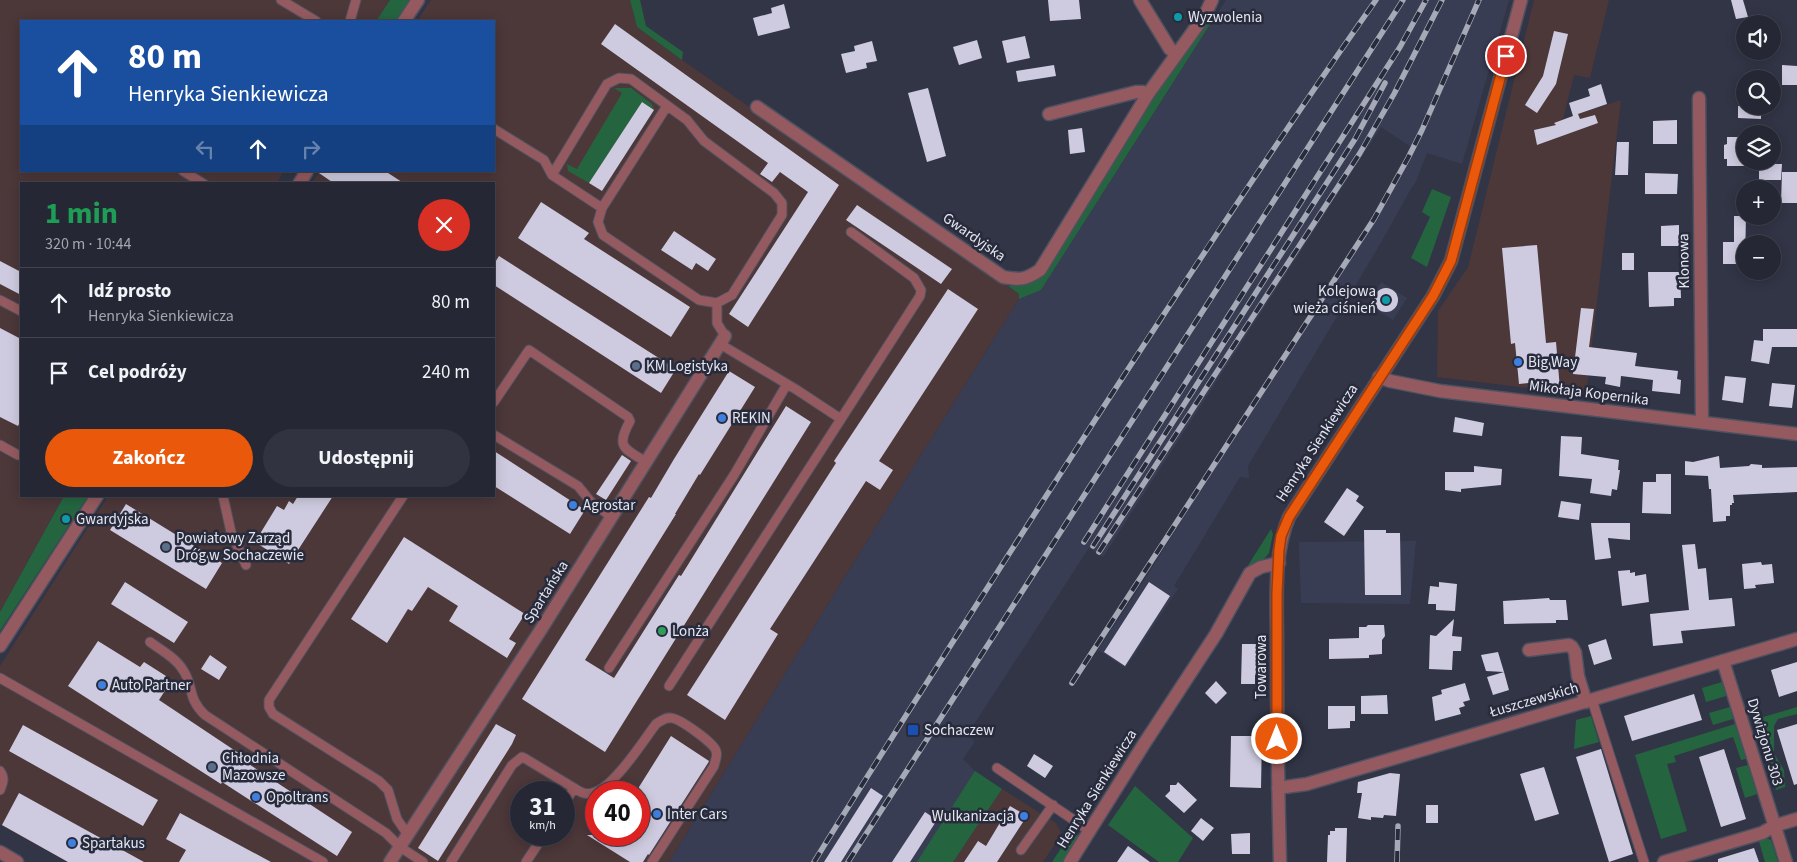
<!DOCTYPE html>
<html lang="pl">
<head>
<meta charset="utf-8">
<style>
	body { margin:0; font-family:"Source Sans 3",sans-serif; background:#313440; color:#f1f3f6; height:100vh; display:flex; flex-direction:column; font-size:19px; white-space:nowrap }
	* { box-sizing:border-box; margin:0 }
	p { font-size:16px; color:#a3a6ac }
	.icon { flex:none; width:28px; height:28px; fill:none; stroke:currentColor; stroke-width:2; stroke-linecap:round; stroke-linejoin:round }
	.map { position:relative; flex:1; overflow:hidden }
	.drawer { position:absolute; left:20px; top:182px; width:475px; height:315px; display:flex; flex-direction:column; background:#252834; border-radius:0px; box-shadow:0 2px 12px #0003,0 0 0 1px #42444f }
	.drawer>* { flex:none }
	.banner { position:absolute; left:20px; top:20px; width:475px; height:152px; border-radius:0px; box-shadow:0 2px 12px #0003,0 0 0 1px #42444f; background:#1a4fa0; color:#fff; overflow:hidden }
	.tools { position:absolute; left:1736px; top:15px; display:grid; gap:10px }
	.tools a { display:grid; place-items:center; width:45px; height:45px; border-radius:50%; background:#252834; box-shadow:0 2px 12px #0003,0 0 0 1px #42444f; font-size:25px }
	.speed { position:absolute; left:510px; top:781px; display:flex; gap:10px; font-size:25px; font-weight:700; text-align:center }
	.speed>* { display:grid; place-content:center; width:65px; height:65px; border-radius:50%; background:#252834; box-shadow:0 2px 12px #0003,0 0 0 1px #42444f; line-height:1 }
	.speed small { font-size:12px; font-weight:400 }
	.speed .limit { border:8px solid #d22; background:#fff; color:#111 }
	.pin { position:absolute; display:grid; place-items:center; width:42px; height:42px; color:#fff; margin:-21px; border:2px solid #fff; border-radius:50%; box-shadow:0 1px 5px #0007 }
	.me { position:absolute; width:55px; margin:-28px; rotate:0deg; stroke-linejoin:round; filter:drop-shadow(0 0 4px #0008) }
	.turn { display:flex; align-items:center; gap:18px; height:105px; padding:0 25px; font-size:22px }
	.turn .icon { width:65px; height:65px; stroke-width:2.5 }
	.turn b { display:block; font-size:35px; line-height:42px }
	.lanes { display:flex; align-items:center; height:48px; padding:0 25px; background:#0003; justify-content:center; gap:25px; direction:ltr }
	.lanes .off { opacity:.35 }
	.round { display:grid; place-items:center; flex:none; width:52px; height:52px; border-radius:26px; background:#313440 }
	.overview { display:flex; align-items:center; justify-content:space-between; height:85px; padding:0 25px }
	h1 { font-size:30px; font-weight:700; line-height:38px; color:#1e9e55 }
	.action { display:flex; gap:10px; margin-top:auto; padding:10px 25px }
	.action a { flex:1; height:58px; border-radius:30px; background:#ea580c; color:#fff; font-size:20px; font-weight:700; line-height:58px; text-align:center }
	.action a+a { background:#313440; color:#f1f3f6 }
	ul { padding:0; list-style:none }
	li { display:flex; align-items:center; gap:15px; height:70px; padding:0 25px; border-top:1px solid #42444f }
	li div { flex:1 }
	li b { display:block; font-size:19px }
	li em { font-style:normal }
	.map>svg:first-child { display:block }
	.commercial { fill:#4c3739; fill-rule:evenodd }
	.built { fill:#393d54 }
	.green { fill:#246540 }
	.building { fill:#cecbe0 }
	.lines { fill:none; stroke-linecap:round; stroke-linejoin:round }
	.service-casing { stroke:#4e5161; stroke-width:11 }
	.minor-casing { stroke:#4e5161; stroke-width:15 }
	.tertiary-casing { stroke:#4e5161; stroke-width:15 }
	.service { stroke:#955a5f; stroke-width:9 }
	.minor { stroke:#955a5f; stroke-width:12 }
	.tertiary { stroke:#955a5f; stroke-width:12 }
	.rail-casing { stroke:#a6a9b6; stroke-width:5.5 }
	.rail { stroke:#282b3b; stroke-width:4; stroke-dasharray:11; stroke-linecap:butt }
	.route-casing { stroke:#983908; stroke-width:12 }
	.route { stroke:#ea580c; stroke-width:9 }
	.culture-dot { fill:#0f9aa8; stroke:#282b3b; stroke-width:2 }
	.shop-dot { fill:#3f7fe0; stroke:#282b3b; stroke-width:2 }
	.service-dot { fill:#5c6f8a; stroke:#282b3b; stroke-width:2 }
	.leisure-dot { fill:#2e9e5b; stroke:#282b3b; stroke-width:2 }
	.transit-dot { fill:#1a4fb4; stroke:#282b3b; stroke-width:2 }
	.labels { text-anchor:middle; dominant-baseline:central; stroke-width:5; stroke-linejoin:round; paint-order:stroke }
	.poi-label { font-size:15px; fill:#e4e6f1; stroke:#282b3b; text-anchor:start }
	.street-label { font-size:15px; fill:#e4e6f1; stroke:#282b3b }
</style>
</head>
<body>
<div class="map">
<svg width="1797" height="862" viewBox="0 0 1797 862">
	<rect width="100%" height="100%" fill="#313546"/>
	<path class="commercial" d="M0,0H390L376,21H21V171H284L276,184H21V496H64L0,612Z
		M431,0H630L637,27L682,60L1019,294V299L861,551L669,862H68L0,825V666L108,496H494V184H311L320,171H494V21H417ZM521,792H564V835H521ZM596,792H639V835H596Z
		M1534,0H1609L1590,78L1574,75L1563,119L1621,100L1586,395L1437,377L1438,311L1468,267Z
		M1002,789L1056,823L1060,830L1061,835L1043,862H953Z"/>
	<path class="built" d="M1226,0H1509L1462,164L1427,153L1415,184L1412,187L1382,241L1248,466L1249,478L1240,477L1174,586L1178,589L1126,667H1124L1098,650L1150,571L1414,149L1381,127L1103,557L1089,548L967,735L975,741L963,759L975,771L1002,789L953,862H669L861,551L1019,299L1041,290Z
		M1381,282L1407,298L1393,320L1368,305Z
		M1408,541H1416L1410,604L1301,603L1299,542Z"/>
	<path class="green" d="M390,0H410L396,21H376Z
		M630,0H640L646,26L683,52L682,60L637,27Z
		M1215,12H1218L1041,290L1019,299V294L1008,286C1028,284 1036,283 1049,267L1116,157L1176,64Z
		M614,88H631L652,104L654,110L642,102L589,183L568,171L567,164L577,169L622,93Z
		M1432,189L1451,197L1427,267L1411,258L1430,217L1422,212Z
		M64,496H88L0,631V612Z
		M1271,529L1273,534L1269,553L1265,558L1252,564L1242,575Z
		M1722,682L1726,696L1706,702L1702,688Z
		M1730,707L1733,719L1713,725L1709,713Z
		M1797,707V714L1778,719L1774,726V751L1770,752L1769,746L1770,743L1765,726L1762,724L1760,718Z
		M1591,716L1599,742L1574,749L1576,720Z
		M1735,724L1746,759L1741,760L1733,737L1674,756L1676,762L1667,764L1687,831L1661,839L1635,755Z
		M1775,755L1784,770L1785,787L1776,790L1766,758Z
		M1748,765L1757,794L1745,798L1736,768Z
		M975,771L1002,789L953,862H917Z
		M1135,786L1193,838L1178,862H1159L1108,825Z
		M1075,827C1083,838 1070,852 1063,862H1052Z
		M1764,837L1771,840L1778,862H1765L1758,838Z"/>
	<path class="building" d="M1048,0H1079L1081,19L1050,21Z
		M1731,0H1743L1748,17L1736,19Z
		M784,4L790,28L758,36L753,18L772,13L771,8Z
		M615,24L839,185L748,327L729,314L808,192L780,172L772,182L760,174L768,163L601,44Z
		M1554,31L1568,34L1556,84L1537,113L1525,105L1543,76Z
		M1025,36L1030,58L1007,63L1002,41Z
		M977,40L982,58L959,65L953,47Z
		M872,41L877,61L866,63L867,68L846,73L841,54L855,51L854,46Z
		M1054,65L1056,76L1018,82L1016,71Z
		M1782,65L1797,66V85H1782Z
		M1601,84L1607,104L1578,114L1580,119L1595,115L1598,123L1537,145L1534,130L1556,125L1554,123L1573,116L1569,103L1590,96L1588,89Z
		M928,88L946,156L927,162L908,93Z
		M642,102L654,110L602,191L589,183Z
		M1738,106H1761V119L1738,118Z
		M1677,120V144H1653V121Z
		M1082,128L1085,152L1070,154L1068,130Z
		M1727,137H1745V166H1727V159H1724V145L1727,144Z
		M1617,142H1629L1628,175H1615Z
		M1759,164H1782L1781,180H1759Z
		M316,171H385L405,184H335Z
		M1782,172H1797V203H1781Z
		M1645,173L1678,174L1677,194H1645Z
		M541,202L589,233L584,239L690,307L671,337L518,238Z
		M857,205L952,269L941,284L846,220Z
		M1734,216H1746L1745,264H1723V242H1734Z
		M1679,225V246H1661V226Z
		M674,231L716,259L708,271L696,263L692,270L661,250Z
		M1537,245L1546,343L1556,342L1560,389L1548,390L1547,381L1519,384L1515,343L1511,344L1502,248Z
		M1622,253H1634V270H1622Z
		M499,256L676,369L661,393L494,285V264Z
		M0,261L21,272V295L0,284Z
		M1648,272H1680L1681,298H1674V306L1649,307Z
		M1374 300a12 12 0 1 1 24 0a12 12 0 1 1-24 0Z
		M948,289L978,309L879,461L893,470L880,490L866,481L770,629L778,634L725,720L687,695L836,463L834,461Z
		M1581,308L1594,309L1589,347L1637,353L1635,366L1678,371L1677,379L1681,380L1680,394L1652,391L1653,380L1621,376L1620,387L1605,384L1606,377L1573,374Z
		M0,328L21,339V420L18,426L0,417Z
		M1763,329H1797V347H1772L1769,364L1751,361L1754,340L1763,341Z
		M729,371L755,387L700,475L699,474L675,514H676L585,660L606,673L614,678L679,575L681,576L786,406L811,422L605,752L522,699L649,497L651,498L674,459Z
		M1725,376L1746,378L1743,403L1722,400Z
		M1772,383L1795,385L1792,408L1769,406Z
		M1455,417L1484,423L1482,436L1453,432Z
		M1561,436L1582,437L1581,454L1619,460L1618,470H1620L1617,490L1612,489L1611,496L1590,493L1592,479L1559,476Z
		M494,451L585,510L570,534L494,486Z
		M622,455L631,461L606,500L596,494Z
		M1719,456L1720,468L1749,466L1751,464L1762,465V468L1797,467V492L1733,495L1734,503H1732V505H1730V516H1726V521L1713,522L1711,489H1709L1708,476L1685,475V461L1693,462Z
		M1474,466L1502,469L1501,485L1461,489V492L1445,490V472H1474Z
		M1656,474H1671V514L1642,513L1643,482H1656Z
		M1347,488L1359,496L1356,501L1364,507L1344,536L1324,522Z
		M298,496H333L289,564L255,542L277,506L284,510L289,501L293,504Z
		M1561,501L1581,504L1579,520L1558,517Z
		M126,504L222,563L206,589L110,530Z
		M1591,523H1630V540L1608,538L1611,558L1595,560Z
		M1364,530H1386V533H1400L1401,595H1365Z
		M404,537L525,614L509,639L516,643L507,658L449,621L458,606L428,587L412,611L408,609L387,643L351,619Z
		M1695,544L1698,569L1706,568L1709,600L1732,598L1735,626L1681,631L1683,643L1653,646L1650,614L1689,610L1682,545Z
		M1761,562L1762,565L1772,564L1774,583L1755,585L1756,588L1744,589L1742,564Z
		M1630,570V573L1635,572V576L1646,574L1649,602L1622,606L1618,571Z
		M125,582L188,622L174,643L111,604Z
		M1149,582L1170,596L1125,666L1104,652Z
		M1439,582L1457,584L1455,611L1436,610V604H1428L1430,586L1439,587Z
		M1549,598L1550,600H1566L1568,620H1556V623L1504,624L1503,601Z
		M1454,619L1452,636L1462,637L1461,651H1453L1452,670L1429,669L1430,635L1436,636Z
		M1368,625H1384L1385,636L1382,640V654L1369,655V658L1329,659V639L1359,638V627H1366Z
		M1606,639L1612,659L1594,665L1588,645Z
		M98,641L140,667L144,662L166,676L165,678L171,681L159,700L240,754L238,757L352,832L337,856L222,782L221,784L68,686Z
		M1242,644H1262V675H1255V684H1241Z
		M1498,652L1504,672L1486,671L1481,655Z
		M210,655L227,667L219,680L201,669Z
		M1797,662V691L1779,697L1771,670Z
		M1504,672L1509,690L1493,695L1487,677Z
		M1216,681L1227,693L1216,704L1205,693Z
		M1465,683L1470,700L1463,702L1465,706L1459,708L1461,714L1435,721L1432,697L1442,694L1441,690Z
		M1694,694L1702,720L1632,741L1624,716Z
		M1387,695L1388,714H1361V696Z
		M1328,706H1355V721H1350V728L1328,729Z
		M496,724L516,735L512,744L438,861L418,848Z
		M1797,724V784L1794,785L1777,730Z
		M23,725L158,800L143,826L9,751Z
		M671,736L709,761L708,763L649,855L648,854L643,862H630L587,835H639V787Z
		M1231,736H1262L1261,788L1230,787Z
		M1601,749L1633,854L1609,862L1576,757Z
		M1724,749L1746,819L1721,827L1699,757Z
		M1034,754L1053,766L1045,778L1027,766Z
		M1544,767L1559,814L1535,821L1520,774Z
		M1390,773L1400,774L1396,816L1384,815L1383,818L1371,817V820L1358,818L1362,793H1357L1358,782Z
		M1178,782L1197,800L1184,813L1165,796L1170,791V785H1176Z
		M871,788L883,796L841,862H824Z
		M19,793L144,862H68L2,825Z
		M1426,805H1438V823H1426Z
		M1010,806L1027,816L997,862H964L978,841L986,846Z
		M925,812L937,820L910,862H892Z
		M180,813L271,862H179L186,850L166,839Z
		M1201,818L1214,828L1203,841L1191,831Z
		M1335,828H1347L1346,862H1327L1328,835H1330V831H1335Z
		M1250,833V854H1232L1231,834Z
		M1128,846L1150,862H1117Z
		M1754,848L1759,862H1718V859Z"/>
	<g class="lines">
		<defs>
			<path id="service" d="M281,0L316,21
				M350,21L356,0
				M494,129L544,160L552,175L602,208L598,222L603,235L699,300L717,303L732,295L782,215V203L774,193L704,141L687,120L631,79L619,78L607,84L552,175
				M183,171L204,184
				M602,208L667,106
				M0,300L21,311
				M717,303V323L725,336
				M720,344L797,390L841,419L920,296L921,290L914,278L851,232
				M494,402L529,350L628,417L630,421C616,447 623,448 646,462
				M494,435L578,486L591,502L612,517
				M0,445L18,455H21
				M223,496L231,532L246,565
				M403,496L269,700V707L273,714L379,781L388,790L397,819L408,835
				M150,642C161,650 176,658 183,670C194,686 187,698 205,715L386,833L400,847L423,862
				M609,668L734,475L787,384
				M0,678L323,862
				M669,686L841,419
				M1592,700L1644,862
				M997,768L1090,831
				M0,771C5,778 3,783 0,790
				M574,788C580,792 585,795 592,793C613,789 643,741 656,724C661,721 665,717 671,718C679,718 714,743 716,751C718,756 715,761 714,766L652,862
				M1021,850L1053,805
				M451,862L512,765L522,757L526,759L574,788L564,804
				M526,862L544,835"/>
			<path id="minor" d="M1140,0L1170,49L1177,54
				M404,21L418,0
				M1699,98L1702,422
				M757,107L1003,277C1020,280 1025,280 1040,270L1148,94L1205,15L1212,0
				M1049,114L1136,92H1143L1148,94
				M299,184L307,171
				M1379,377L1390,381L1440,391L1797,434
				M0,646L97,496
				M1529,650L1569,645L1572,647L1575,652L1578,676L1586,702
				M1723,661L1786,862
				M0,852L17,862
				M390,862L542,628L725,336
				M1664,862L1762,833L1774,826L1797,819"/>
			<path id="tertiary" d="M1278,788L1307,784L1797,639
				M1070,862L1144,744L1216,634L1250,573L1261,567L1279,563
				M1280,862C1278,788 1277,715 1277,641C1277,602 1273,554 1289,517L1433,296L1451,261L1521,0"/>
		</defs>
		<use href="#service" class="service-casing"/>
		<use href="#minor" class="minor-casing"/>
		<use href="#tertiary" class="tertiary-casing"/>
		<use href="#service" class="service"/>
		<use href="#minor" class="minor"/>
		<use href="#tertiary" class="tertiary"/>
		<defs>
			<path id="rail" d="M1084,542L1400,47L1426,0
				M1093,546L1355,139L1385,83
				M1099,552L1360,153L1394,94L1442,0
				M1072,683L1374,219L1408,158L1422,130L1479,0
				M814,862C888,742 965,623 1041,504C1150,334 1260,165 1376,0
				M848,862L1403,0
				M1397,862L1398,826"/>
		</defs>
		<use href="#rail" class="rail-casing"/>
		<use href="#rail" class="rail"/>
	</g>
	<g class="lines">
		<defs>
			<path id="route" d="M1277,739V593L1279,550L1281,536L1289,517L1433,296L1451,261L1506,56"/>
		</defs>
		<use href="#route" class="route-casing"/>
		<use href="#route" class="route"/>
	</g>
	<g class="culture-dot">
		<circle cx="1178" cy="17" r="5"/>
		<circle cx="1386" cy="300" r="5"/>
		<circle cx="66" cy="519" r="5"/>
	</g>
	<g class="shop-dot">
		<circle cx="1518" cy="362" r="5"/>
		<circle cx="722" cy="418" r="5"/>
		<circle cx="573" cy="505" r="5"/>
		<circle cx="102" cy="685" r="5"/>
		<circle cx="256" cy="797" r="5"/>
		<circle cx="657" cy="814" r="5"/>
		<circle cx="1024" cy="816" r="5"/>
		<circle cx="72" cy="843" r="5"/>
	</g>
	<g class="service-dot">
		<circle cx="636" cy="366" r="5"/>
		<circle cx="166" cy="547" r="5"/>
		<circle cx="212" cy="767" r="5"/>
	</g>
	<circle class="leisure-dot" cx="662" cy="631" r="5"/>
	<rect class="transit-dot" x="907" y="724" width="12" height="12" rx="2.5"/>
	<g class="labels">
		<g class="poi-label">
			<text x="1188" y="17">Wyzwolenia</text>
			<text x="1376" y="291" text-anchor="end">Kolejowa<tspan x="1376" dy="17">wieża ciśnień</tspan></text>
			<text x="1528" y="362">Big Way</text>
			<text x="646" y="366">KM Logistyka</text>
			<text x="732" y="418">REKIN</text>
			<text x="583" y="505">Agrostar</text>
			<text x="76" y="519">Gwardyjska</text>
			<text x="176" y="538">Powiatowy Zarząd<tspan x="176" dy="17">Dróg w Sochaczewie</tspan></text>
			<text x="672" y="631">Lonża</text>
			<text x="112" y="685">Auto Partner</text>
			<text x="924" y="730">Sochaczew</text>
			<text x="222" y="758">Chłodnia<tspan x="222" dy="17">Mazowsze</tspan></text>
			<text x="266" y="797">Opoltrans</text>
			<text x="667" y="814">Inter Cars</text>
			<text x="1014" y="816" text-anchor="end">Wulkanizacja</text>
			<text x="82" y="843">Spartakus</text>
		</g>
		<g class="street-label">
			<text transform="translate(974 237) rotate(35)">Gwardyjska</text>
			<text transform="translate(1684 261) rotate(-91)">Klonowa</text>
			<text transform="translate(1589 393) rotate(7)">Mikołaja Kopernika</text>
			<text transform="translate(1317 443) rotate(-57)">Henryka Sienkiewicza</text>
			<text transform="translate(546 592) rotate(-58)">Spartańska</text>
			<text transform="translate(1261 667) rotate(-90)">Towarowa</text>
			<text transform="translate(1534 700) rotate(-16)">Łuszczewskich</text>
			<text transform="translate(1765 742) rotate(73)">Dywizjonu 303</text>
			<text transform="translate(1097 789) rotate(-58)">Henryka Sienkiewicza</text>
		</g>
	</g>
</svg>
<div class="tools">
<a><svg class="icon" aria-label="sound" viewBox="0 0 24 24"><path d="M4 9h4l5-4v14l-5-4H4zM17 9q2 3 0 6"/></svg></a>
<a><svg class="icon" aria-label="search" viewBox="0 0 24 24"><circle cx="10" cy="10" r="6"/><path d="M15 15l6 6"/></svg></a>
<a><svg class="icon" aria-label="layers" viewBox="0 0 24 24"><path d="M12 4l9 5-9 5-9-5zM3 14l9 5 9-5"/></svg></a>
<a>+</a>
<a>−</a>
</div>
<div class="speed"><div>31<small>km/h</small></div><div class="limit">40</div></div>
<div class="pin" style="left:1506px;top:56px;background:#d93025"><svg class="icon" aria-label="arrive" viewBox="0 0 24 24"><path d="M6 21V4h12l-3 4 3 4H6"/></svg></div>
<svg class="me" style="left:1277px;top:739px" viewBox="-20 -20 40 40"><circle r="17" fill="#ea580c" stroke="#fff" stroke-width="3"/><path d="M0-11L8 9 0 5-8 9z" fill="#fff"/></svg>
<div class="banner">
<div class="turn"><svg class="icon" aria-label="ahead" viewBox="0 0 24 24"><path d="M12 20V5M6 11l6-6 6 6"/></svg><div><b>80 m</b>Henryka Sienkiewicza</div></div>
<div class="lanes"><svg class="icon off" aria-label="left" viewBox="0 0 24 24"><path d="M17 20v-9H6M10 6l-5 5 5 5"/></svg><svg class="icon" aria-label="ahead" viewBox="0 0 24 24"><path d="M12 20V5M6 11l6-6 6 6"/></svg><svg class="icon off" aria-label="right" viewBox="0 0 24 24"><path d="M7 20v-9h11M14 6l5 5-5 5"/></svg></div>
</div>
<section class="drawer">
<div class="overview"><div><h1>1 min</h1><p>320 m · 10:44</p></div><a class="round" style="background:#d93025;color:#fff"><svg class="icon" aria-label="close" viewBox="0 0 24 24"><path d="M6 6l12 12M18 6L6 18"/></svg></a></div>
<ul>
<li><svg class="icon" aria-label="ahead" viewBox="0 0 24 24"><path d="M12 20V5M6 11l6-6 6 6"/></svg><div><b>Idź prosto</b><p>Henryka Sienkiewicza</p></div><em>80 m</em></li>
<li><svg class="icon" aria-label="arrive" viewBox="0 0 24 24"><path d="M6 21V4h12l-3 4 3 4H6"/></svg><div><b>Cel podróży</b></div><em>240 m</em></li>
</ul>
<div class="action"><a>Zakończ</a><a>Udostępnij</a></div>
</section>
</div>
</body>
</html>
